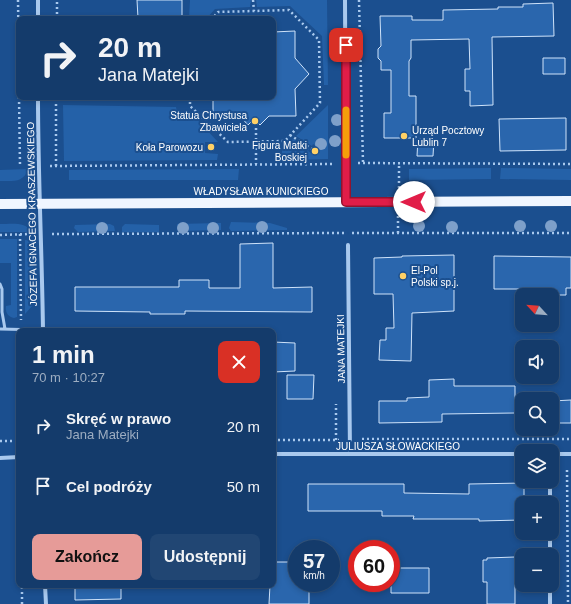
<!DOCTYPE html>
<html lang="pl">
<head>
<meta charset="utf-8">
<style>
	body { margin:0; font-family:Arial,sans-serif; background:#214673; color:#f1f3f6; height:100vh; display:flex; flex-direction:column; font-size:15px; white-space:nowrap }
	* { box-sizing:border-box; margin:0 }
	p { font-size:13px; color:#9dadc1 }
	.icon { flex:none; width:22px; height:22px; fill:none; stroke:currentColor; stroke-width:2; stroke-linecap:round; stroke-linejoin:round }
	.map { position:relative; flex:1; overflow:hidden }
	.panel { position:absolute; left:16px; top:328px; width:260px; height:260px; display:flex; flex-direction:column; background:#143b6b; border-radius:8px; box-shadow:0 2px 6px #0003,0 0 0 1px #33557e }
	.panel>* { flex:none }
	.banner { position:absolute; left:16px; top:16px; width:260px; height:84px; border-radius:8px; box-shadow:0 2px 6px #0003,0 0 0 1px #33557e; background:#143b6b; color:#f1f3f6; overflow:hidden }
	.needle { width:26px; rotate:296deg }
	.tools { position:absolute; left:515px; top:288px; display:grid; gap:8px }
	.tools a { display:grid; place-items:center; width:44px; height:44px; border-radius:8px; background:#143b6b; box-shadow:0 2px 6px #0003,0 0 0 1px #33557e; font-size:20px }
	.speed { position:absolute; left:288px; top:540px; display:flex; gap:8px; font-size:20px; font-weight:700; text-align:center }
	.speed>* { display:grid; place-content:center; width:52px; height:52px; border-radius:50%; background:#143b6b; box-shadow:0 2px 6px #0003,0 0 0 1px #33557e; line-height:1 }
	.speed small { font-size:10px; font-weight:400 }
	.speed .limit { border:6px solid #d22; background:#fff; color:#111 }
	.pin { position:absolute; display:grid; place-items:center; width:34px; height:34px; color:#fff; margin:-17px; border-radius:8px; box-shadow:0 2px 6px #0006 }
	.me { position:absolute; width:44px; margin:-22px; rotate:270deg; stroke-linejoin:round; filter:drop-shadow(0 0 3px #0008) }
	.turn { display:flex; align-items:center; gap:14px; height:84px; padding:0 16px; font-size:18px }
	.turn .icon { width:52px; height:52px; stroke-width:2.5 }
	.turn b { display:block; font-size:28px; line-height:34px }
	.round { display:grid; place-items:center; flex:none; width:42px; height:42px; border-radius:8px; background:#214673 }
	.summary { display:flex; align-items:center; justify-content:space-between; height:68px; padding:0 16px }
	h1 { font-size:24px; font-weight:600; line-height:30px }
	.button { display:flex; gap:8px; margin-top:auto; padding:8px 16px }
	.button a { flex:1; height:46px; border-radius:8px; background:#e69b98; color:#111; font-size:16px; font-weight:600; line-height:46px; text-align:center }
	.button a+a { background:#214673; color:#f1f3f6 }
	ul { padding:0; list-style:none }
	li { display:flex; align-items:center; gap:12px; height:60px; padding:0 16px }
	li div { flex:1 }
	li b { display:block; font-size:15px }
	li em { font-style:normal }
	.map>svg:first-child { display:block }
	.green { fill:#2461a8 }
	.building { fill:#2a66ad; stroke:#cfe3fa }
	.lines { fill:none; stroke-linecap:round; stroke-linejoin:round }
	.path { stroke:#a9c9ee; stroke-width:2.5; stroke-dasharray:2 3; stroke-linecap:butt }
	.service { stroke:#a9c9ee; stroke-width:3 }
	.minor { stroke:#a9c9ee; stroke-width:4 }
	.primary { stroke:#f0f6ff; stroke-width:10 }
	.tree { fill:#7ea0ca }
	.route-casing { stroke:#92132f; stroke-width:10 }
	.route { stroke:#e11d48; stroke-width:7 }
	.slow { stroke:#f59e0b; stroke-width:7 }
	.poi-dot { fill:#ffd166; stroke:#1b4f8f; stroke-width:1.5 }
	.labels { text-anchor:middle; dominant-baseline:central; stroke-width:4; stroke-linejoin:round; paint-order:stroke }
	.poi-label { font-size:10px; fill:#fff; stroke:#1b4f8f; text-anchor:end }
	.street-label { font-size:10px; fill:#fff; stroke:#1b4f8f }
</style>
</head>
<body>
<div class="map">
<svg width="571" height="604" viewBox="0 0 571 604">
	<rect width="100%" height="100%" fill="#1b4f8f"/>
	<path class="green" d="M190,0H251L250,7L215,9L206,19H189Z
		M256,0H327L328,85H324L322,36L290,6L257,7Z
		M63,105L176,107L177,113H191L218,142H205V153L218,154L217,160L64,161Z
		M328,105V159L282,160V151L293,139L309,149L308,151L311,153L316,146L313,144L312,146L296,136Z
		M491,168V179L409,180V169Z
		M501,168L571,169V180L500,179Z
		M28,169C24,183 12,181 0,181V170Z
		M239,169L238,180H69V170Z
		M231,222L270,223L287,228V230L231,231L229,228Z
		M221,223V230L178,231L177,224Z
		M0,224C11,224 26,221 31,232H0Z
		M110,224L114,226L115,231L78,232L74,228L75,225Z
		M125,224L159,225V232H122V227Z
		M0,239H17V317L14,318C8,317 5,312 6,306L11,305V263H0Z
		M25,240L33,241L34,296L32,306L25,314Z"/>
	<path class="building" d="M137,0H182V17L138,18Z
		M553,3L554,36L492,37L493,105L470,106V91H465V69H470L469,39L411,40V58L409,61V96H416V138H384V113H391V70H381V61L378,58V49L381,46L380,16H412V20H443V10L498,9V7H523V4Z
		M295,31V58L309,74L295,89L296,116H269L260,125L254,119L248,125L240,116H213V97H273V32Z
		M543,58H565V74H543Z
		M566,118V150L500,151L499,119Z
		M418,139H434L433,156H417Z
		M273,243V288L312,287V312L185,311V314H150V312L75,311V287H179V280H209V288H240V244Z
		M454,255V311L412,313L411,361L379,360L380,340H386V328H394L393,294H374V258L402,257V256Z
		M494,256L571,257V288H566V295H549V289H494Z
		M273,342L295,343V371L273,372Z
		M287,375H314L313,399H287Z
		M454,379V386H515V413L442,414V422L379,423V401H407V398L429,397V380Z
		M571,400V423H552V401Z
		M524,483V503H522V520L479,521V519H413L414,516H382V511H308V484H404V493L469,494V484Z
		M515,557V604H487V582H483V560H487V558Z
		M273,562H297V586H309V604H269L270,585H273Z
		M391,568H429V593H391Z
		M75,585H121V599L75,600Z"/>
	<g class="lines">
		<path class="path" d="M18,0L19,72
			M253,0L254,11
			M359,0L363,163
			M57,19V0
			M19,97L20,165
			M190,97V106L228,142L285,141L320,103L319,40L289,10L218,12L212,19
			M256,123V164
			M290,135L312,149
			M358,163L571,164
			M50,166L335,164
			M56,166V97
			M399,188V163
			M352,233H571
			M398,233V215
			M20,234L21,320
			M52,234L345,233
			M0,235L29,234
			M362,439H571
			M273,440H339
			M336,440V404
			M0,441H19
			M567,470L568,604
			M22,604V585"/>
		<path class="service" d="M0,284L2,289V312L5,329
			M0,329L43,330"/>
		<path class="minor" d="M38,0V19
			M345,0L346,202
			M38,97C38,175 42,253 43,331
			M348,245L350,454
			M273,454H522
			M552,454H571
			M0,458L19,457
			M550,481V503
			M550,533V555
			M45,585L46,604
			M550,585V604"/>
		<path class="primary" d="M0,204L571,201"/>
	</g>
	<g class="tree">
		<circle cx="337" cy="120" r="6"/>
		<circle cx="335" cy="141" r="6"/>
		<circle cx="321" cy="144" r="6"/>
		<circle cx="419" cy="226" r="6"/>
		<circle cx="520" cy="226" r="6"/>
		<circle cx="551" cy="226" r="6"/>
		<circle cx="262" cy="227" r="6"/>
		<circle cx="452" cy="227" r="6"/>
		<circle cx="102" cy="228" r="6"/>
		<circle cx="183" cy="228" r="6"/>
		<circle cx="213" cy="228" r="6"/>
	</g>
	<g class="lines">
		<defs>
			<path id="route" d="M346,45V202H414"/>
		</defs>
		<use href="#route" class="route-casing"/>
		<use href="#route" class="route"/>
		<path class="slow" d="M346,155V110"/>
	</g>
	<g class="poi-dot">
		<circle cx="255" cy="121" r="4"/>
		<circle cx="404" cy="136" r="4"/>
		<circle cx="211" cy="147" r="4"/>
		<circle cx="315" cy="151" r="4"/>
		<circle cx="403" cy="276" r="4"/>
	</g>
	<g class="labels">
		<g class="poi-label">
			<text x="247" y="115">Statua Chrystusa<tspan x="247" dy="12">Zbawiciela</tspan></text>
			<text x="412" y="130" text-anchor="start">Urząd Pocztowy<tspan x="412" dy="12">Lublin 7</tspan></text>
			<text x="307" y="145">Figura Matki<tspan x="307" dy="12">Boskiej</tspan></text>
			<text x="203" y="147">Koła Parowozu</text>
			<text x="411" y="270" text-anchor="start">El-Pol<tspan x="411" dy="12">Polski sp.j.</tspan></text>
		</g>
		<g class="street-label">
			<text x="261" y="191">WŁADYSŁAWA KUNICKIEGO</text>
			<text transform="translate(32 214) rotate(-91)">JÓZEFA IGNACEGO KRASZEWSKIEGO</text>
			<text transform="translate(341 349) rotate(-91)">JANA MATEJKI</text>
			<text x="398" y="446">JULIUSZA SŁOWACKIEGO</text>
		</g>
	</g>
</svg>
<div class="tools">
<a><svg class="needle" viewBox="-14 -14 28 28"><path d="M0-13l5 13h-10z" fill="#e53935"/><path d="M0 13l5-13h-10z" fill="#9dadc1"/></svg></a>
<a><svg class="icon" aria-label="sound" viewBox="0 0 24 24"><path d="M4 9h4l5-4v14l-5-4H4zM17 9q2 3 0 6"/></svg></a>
<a><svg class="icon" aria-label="search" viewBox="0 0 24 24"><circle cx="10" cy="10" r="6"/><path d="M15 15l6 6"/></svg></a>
<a><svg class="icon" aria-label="layers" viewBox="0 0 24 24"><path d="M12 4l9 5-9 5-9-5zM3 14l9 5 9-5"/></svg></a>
<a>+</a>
<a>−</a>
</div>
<div class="speed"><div>57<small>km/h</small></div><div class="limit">60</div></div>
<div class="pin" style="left:346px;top:45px;background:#d93025"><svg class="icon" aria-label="arrive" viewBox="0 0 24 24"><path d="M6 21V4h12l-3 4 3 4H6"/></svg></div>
<svg class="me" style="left:414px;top:202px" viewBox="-20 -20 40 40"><circle r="19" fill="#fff"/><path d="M0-13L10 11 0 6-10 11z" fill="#e11d48"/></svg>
<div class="banner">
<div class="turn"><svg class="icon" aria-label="right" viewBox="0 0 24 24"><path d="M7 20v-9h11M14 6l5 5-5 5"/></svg><div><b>20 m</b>Jana Matejki</div></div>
</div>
<section class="panel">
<div class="summary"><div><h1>1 min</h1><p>70 m · 10:27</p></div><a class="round" style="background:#d93025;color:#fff"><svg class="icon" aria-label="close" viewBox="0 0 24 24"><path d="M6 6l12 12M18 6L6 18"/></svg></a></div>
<ul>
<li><svg class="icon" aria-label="right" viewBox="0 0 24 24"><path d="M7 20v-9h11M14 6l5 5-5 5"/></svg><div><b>Skręć w prawo</b><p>Jana Matejki</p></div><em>20 m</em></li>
<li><svg class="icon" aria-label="arrive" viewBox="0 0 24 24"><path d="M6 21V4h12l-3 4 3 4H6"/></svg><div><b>Cel podróży</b></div><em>50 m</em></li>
</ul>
<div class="button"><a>Zakończ</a><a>Udostępnij</a></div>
</section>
</div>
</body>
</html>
